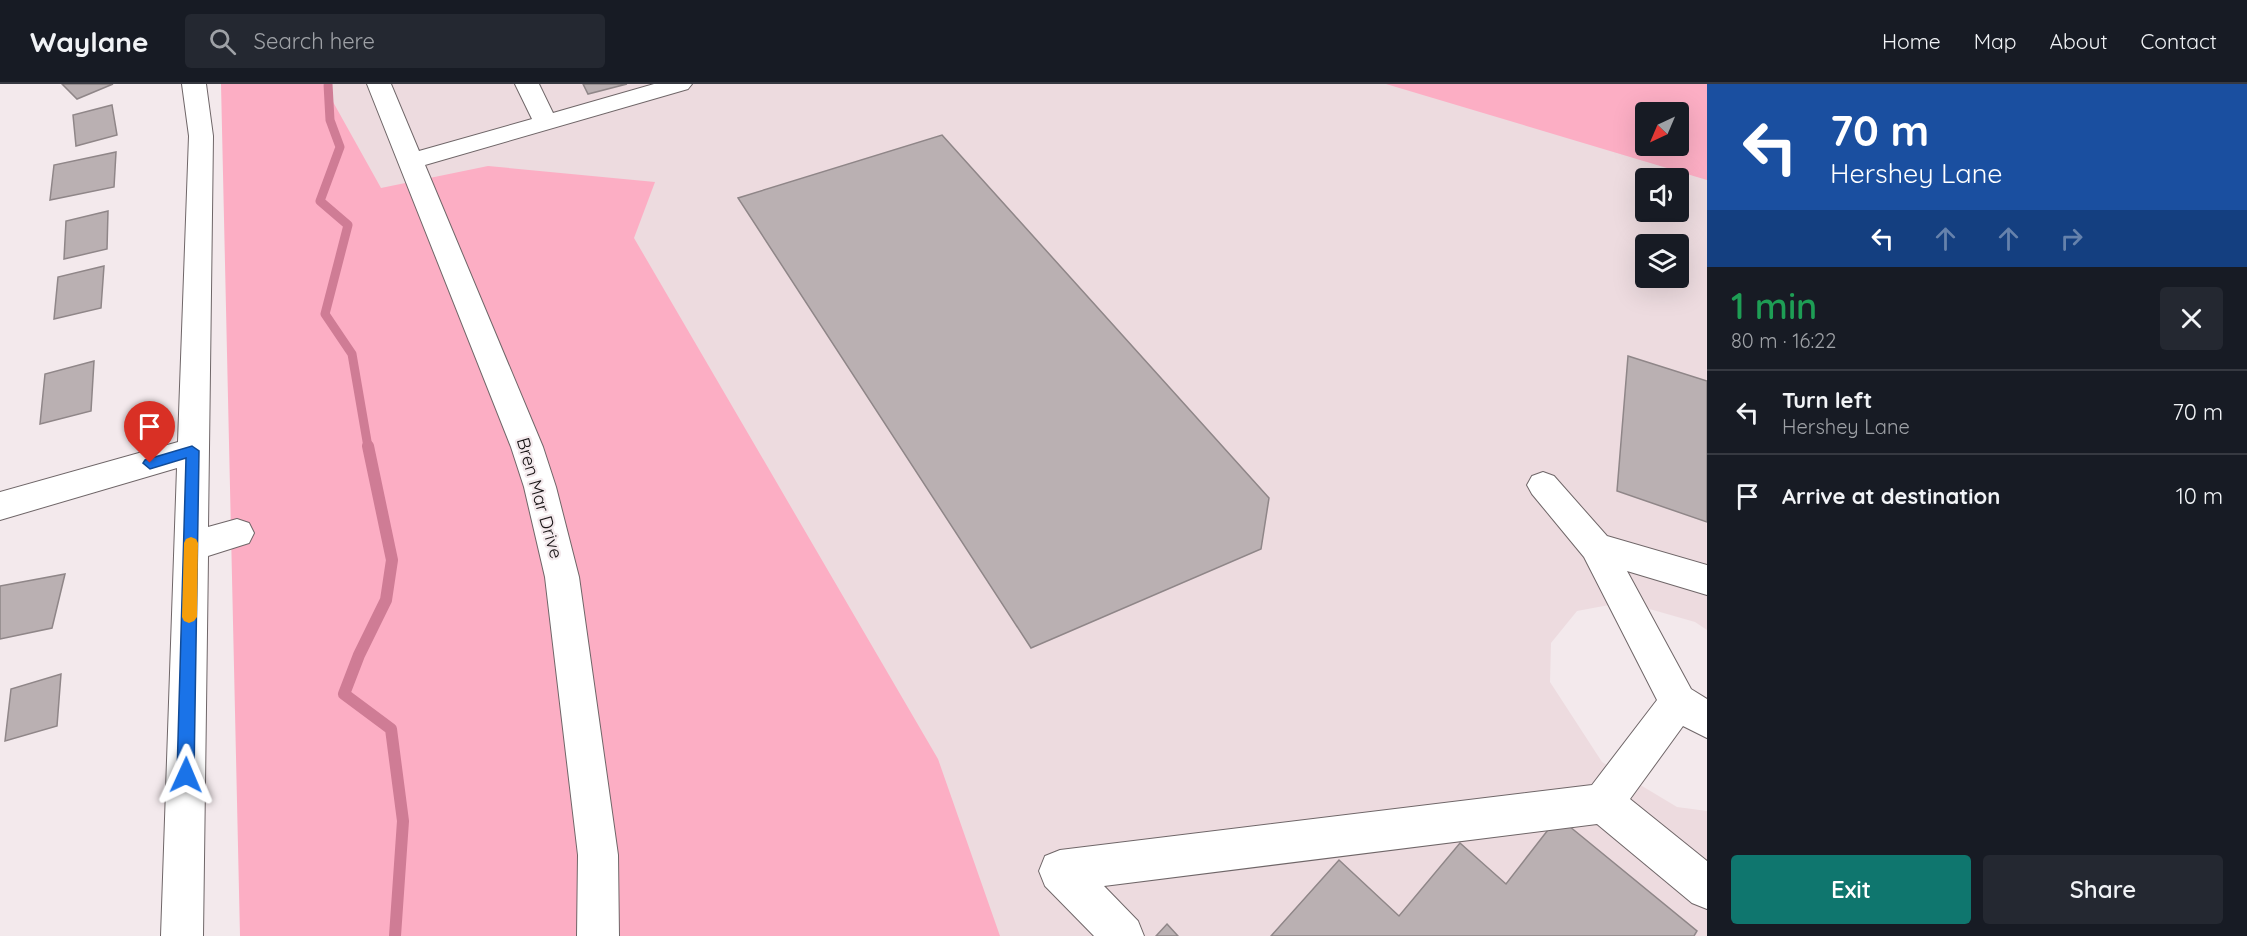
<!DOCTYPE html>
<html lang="en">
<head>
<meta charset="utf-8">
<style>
	body { margin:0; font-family:Quicksand,sans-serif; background:#242831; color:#f1f3f6; height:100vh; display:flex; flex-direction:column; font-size:22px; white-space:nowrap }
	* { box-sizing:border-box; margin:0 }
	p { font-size:20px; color:#9ea1a6 }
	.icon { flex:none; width:33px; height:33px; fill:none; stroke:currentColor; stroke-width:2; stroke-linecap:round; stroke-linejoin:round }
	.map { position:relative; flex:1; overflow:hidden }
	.sheet { display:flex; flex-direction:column; background:#171b24; width:540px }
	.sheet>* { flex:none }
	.hud { background:#1a4fa0; color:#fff; overflow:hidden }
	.needle { width:39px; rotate:224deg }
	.buttons { position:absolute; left:1635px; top:18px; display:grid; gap:12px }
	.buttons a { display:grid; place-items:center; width:54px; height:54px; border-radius:6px; background:#171b24; box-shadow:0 6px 24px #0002; font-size:30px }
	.pin { position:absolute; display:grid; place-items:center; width:51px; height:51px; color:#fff; margin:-62px -26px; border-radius:50% 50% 50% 0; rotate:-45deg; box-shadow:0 0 6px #0007 }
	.pin .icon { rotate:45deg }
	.me { position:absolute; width:66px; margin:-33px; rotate:1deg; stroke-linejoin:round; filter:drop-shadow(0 0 4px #0008) }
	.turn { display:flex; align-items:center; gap:21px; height:126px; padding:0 24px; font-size:27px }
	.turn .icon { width:78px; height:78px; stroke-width:2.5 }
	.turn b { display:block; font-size:42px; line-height:51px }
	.lanes { display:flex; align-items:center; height:57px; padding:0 24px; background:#0003; justify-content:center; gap:30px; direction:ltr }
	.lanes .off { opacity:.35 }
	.round { display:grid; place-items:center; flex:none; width:63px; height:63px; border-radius:6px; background:#242831 }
	.head { display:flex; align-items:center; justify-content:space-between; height:102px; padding:0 24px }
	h1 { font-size:36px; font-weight:600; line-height:45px; color:#1e9e55 }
	.cta { display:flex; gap:12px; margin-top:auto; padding:12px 24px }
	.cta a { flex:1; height:69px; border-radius:6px; background:#0f766e; color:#fff; font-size:24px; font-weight:600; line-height:69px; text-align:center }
	.cta a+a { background:#242831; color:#f1f3f6 }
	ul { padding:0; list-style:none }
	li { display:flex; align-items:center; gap:18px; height:84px; padding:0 24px; border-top:2px solid #363941 }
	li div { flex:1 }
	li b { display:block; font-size:22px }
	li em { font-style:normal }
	header { display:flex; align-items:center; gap:36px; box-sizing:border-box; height:84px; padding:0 30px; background:#171b24; border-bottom:2px solid #363941 }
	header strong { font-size:28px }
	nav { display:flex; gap:33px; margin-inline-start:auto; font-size:21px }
	.search { width:420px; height:54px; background:#242831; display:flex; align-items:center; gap:15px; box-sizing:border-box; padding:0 21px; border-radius:6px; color:#9ea1a6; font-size:22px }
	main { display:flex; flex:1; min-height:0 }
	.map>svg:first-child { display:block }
	.built { fill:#eddbdf; fill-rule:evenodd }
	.green { fill:#fcaec4; fill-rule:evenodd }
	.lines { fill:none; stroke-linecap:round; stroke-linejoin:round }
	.stream-far1 { stroke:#cf7c95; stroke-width:9 }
	.stream { stroke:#cf7c95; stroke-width:12 }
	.building { fill:#bab0b2; stroke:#8f8688; stroke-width:1.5 }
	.minor-casing { stroke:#6f6668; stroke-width:2 }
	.minor { fill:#fff; fill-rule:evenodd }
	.route { fill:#1a73e8; stroke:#114b97; stroke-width:1.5 }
	.slow { fill:#f59e0b }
	.labels { text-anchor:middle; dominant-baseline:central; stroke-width:4.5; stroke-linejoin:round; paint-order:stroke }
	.street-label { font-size:18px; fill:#181415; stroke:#f3e9ec }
</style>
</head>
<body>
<header>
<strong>Waylane</strong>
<div class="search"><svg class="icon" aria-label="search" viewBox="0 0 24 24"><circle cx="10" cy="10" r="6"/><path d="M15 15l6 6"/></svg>Search here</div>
<nav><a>Home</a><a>Map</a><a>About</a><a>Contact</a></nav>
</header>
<main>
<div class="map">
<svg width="1707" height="852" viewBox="0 0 1707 852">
	<rect width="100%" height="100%" fill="#f3e9ec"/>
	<path class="built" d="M232,0H1527L1646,28V62H1678L1707,43V546L1695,538L1625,518L1577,527L1551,559L1550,598L1602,678L1677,723L1707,727V852H259ZM1646,94H1678V128H1646ZM1646,160H1678V194H1646Z"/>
	<path class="green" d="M221,0H323L381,104L488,82L655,98L634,154L938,675L1000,852H240Z
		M1386,0H1707V96ZM1646,28H1678V62H1646Z"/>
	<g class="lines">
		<path class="stream-far1" d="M328,0L330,36L340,63L320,117L348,141L325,230L352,270L368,363"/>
		<path class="stream" d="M368,362L392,476L386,516L359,571L344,610L391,645L403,737L395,852"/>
	</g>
	<path class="building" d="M62,0H113L77,15Z
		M583,0H627L588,10Z
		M112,21L117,51L76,62L73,31Z
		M942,51L1269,414L1261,465L1031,564L738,114Z
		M116,68L114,103L50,116L54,81Z
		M108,127L107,165L64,175L66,137Z
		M104,182L101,224L54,235L58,193Z
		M1628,272L1707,297V438L1617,407Z
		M94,277L91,327L40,340L45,290Z
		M65,490L52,544L0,555V502Z
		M61,590L57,642L5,657L11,605Z
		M1558,733L1697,847L1694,852H1271L1339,776L1399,832L1460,759L1506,800Z
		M1167,840L1178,852H1156Z"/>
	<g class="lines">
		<defs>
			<path id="minor" d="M182,0H206L213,52L208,443L237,435L249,439L254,449L249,459L208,472L203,852H161L177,384L0,436V408L178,358L189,52Z
				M367,0H391L419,67L532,35L515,0H539L553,29L654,0H692L688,5L425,81L543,363L556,403L579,493L618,771L619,852H577L578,771L545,493L524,403L511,363Z
				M1543,388L1554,392L1607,452L1707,481V511L1627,487L1691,605L1707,615V654L1683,642L1630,715L1707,777V825L1692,819L1597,740L1104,802L1138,837L1144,852H1094L1045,802L1039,787L1045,772L1060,766L1592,701L1657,616L1584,473L1532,410L1527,401L1532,392Z"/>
		</defs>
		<use href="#minor" class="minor-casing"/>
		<use href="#minor" class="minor"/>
	</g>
	<path class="route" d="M192,362L199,367L194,691L191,697L186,699L180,697L177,691L186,374L150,385L143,379L145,376Z"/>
	<path class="slow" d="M191,453L196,455L198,459L197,533L194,537L189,539L184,537L182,533L184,459L186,455Z"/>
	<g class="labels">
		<g class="street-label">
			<text transform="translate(540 414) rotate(74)">Bren Mar Drive</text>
		</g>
	</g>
</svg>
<div class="buttons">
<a><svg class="needle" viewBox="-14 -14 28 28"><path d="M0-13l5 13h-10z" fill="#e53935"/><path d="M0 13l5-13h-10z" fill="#9ea1a6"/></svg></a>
<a><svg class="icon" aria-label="sound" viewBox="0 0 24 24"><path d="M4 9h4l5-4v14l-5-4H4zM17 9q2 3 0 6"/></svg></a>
<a><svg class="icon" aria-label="layers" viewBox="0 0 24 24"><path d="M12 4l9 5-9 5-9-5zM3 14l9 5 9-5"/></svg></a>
</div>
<div class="pin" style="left:150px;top:379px;background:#d93025"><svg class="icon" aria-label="arrive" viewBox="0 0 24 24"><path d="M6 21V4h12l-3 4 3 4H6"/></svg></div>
<svg class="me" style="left:186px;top:691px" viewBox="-20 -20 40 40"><path d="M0-17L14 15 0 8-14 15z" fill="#1a73e8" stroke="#fff" stroke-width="4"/></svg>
</div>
<section class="sheet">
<div class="hud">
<div class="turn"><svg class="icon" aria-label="left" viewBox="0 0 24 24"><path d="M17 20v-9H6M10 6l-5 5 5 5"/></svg><div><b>70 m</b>Hershey Lane</div></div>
<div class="lanes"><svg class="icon" aria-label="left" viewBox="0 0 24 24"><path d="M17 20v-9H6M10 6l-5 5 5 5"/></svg><svg class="icon off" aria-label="ahead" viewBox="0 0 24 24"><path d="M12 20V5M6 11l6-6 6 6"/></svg><svg class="icon off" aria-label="ahead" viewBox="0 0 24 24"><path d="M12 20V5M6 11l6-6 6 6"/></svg><svg class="icon off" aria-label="right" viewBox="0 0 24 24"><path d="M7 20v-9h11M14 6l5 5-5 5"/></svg></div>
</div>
<div class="head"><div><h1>1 min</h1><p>80 m · 16:22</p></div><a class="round"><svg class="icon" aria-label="close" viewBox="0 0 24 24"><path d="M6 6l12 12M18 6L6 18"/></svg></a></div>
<ul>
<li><svg class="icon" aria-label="left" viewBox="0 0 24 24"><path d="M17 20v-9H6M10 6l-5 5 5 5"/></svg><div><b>Turn left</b><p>Hershey Lane</p></div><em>70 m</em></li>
<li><svg class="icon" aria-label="arrive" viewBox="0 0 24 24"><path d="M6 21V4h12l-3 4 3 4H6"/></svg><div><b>Arrive at destination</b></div><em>10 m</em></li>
</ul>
<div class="cta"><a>Exit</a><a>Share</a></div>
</section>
</main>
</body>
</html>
